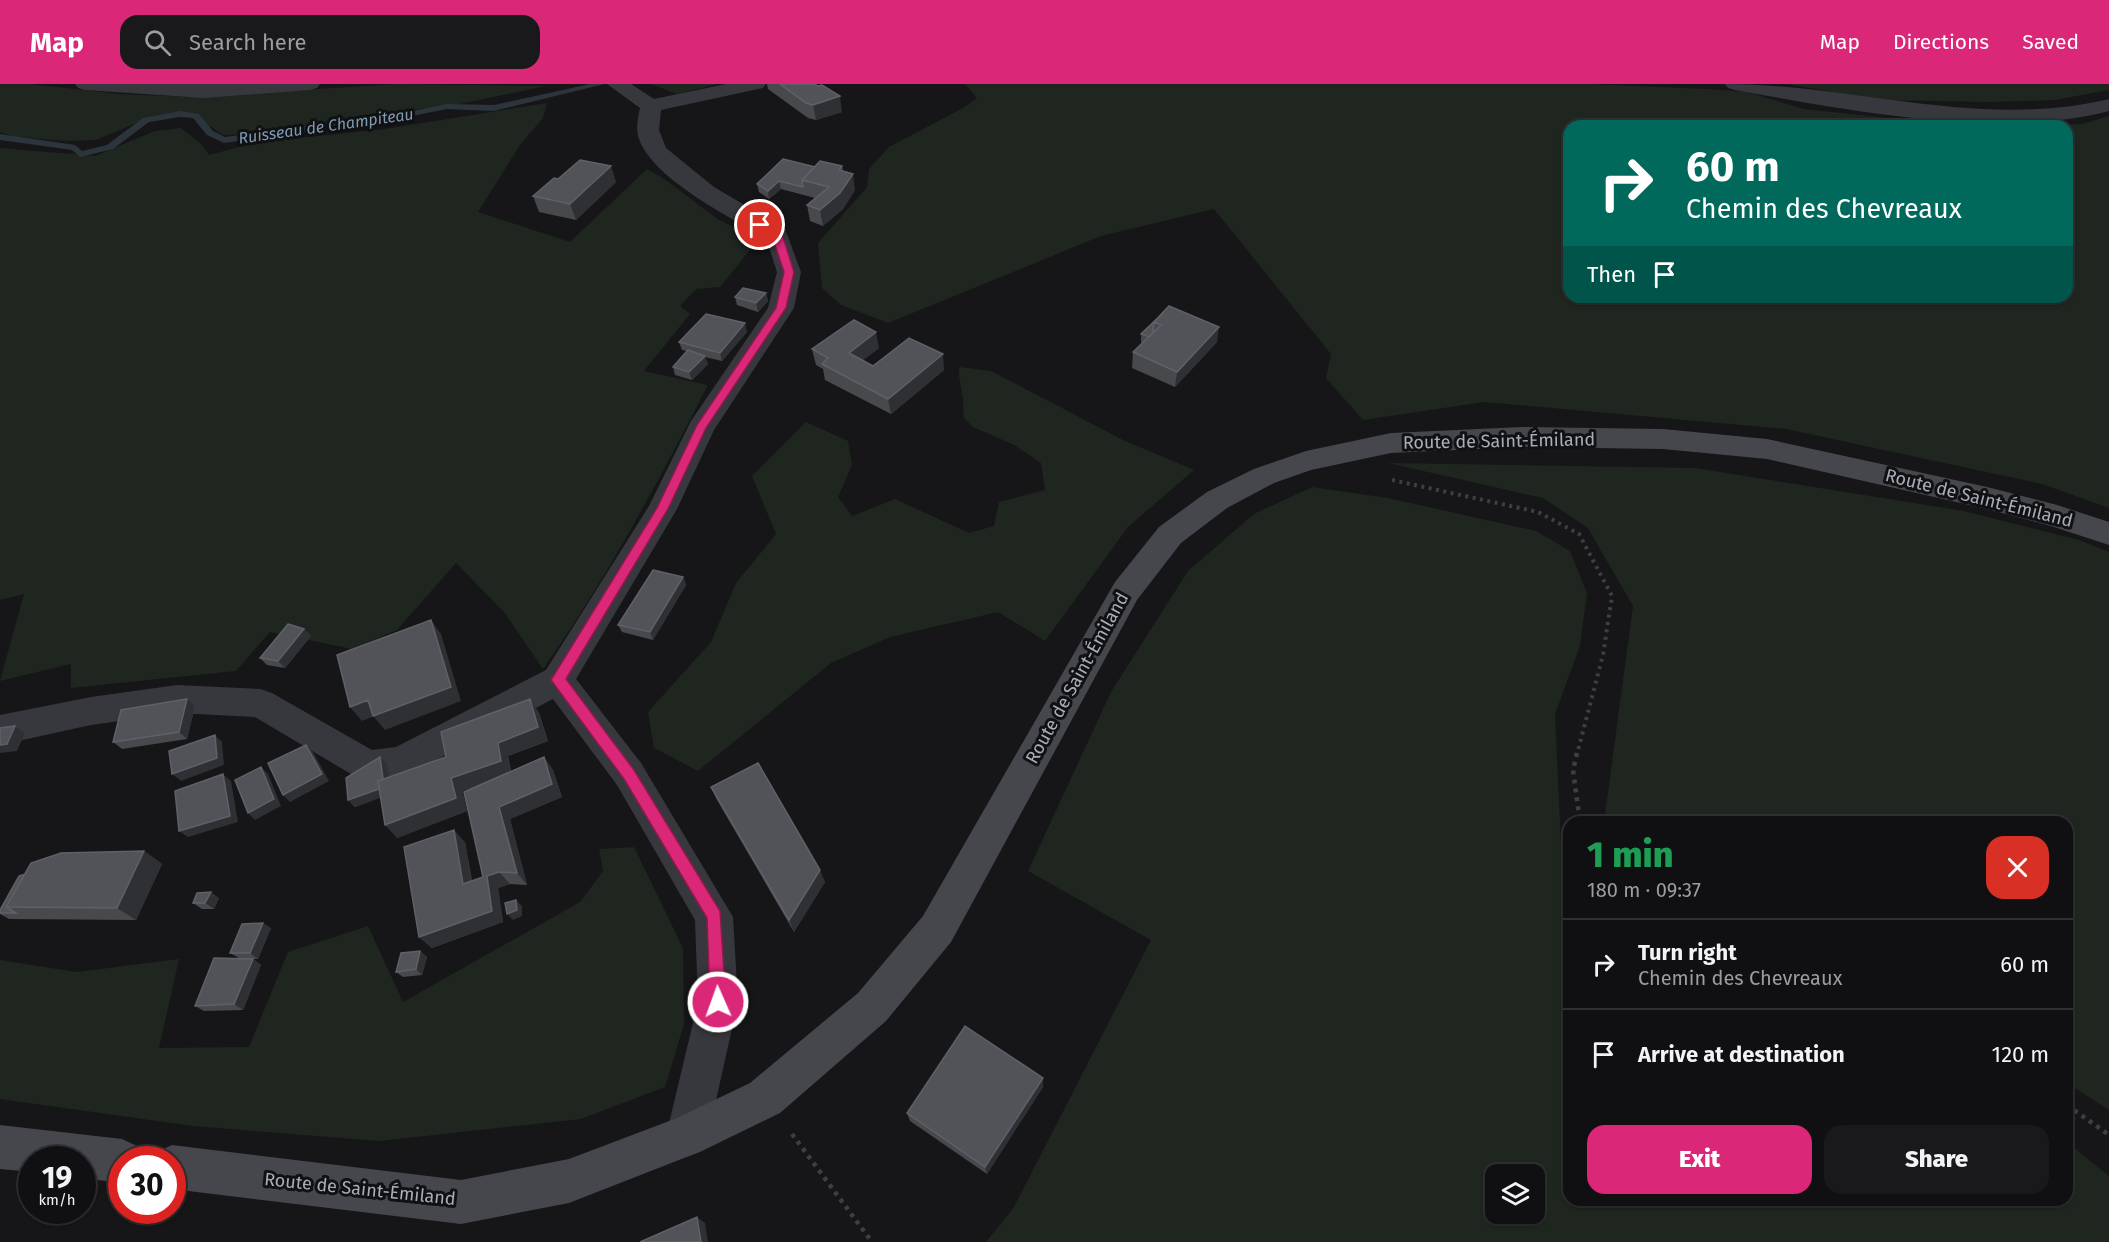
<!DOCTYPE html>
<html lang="en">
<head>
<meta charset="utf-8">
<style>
	body { margin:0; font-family:"Fira Sans",sans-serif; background:#19191b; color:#f1f3f6; height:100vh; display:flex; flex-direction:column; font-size:22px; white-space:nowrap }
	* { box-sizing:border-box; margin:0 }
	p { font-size:20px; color:#9c9d9f }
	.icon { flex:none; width:33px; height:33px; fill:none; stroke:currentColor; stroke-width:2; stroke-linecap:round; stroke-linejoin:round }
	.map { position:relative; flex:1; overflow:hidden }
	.sheet { position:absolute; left:1563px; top:732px; width:510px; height:390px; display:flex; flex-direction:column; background:#101012; border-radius:18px; box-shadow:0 2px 4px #0004,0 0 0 2px #303032 }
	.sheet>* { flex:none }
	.guide { position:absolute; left:1563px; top:36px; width:510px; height:183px; border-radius:18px; box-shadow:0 2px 4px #0004,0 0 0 2px #303032; background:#00695c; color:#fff; overflow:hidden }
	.controls { position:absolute; left:1485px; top:1080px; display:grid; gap:12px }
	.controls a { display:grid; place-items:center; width:60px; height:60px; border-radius:12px; background:#101012; box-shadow:0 2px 4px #0004,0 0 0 2px #303032; font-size:30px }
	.speed { position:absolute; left:18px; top:1062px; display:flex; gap:12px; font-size:30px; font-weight:700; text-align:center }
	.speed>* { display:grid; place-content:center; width:78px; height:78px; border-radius:50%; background:#101012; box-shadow:0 2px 4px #0004,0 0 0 2px #303032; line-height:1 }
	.speed small { font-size:15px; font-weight:400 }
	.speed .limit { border:9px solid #d22; background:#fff; color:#111 }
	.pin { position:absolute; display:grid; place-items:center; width:51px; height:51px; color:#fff; margin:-26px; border:3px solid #fff; border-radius:50%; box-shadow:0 2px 6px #0007 }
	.me { position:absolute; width:66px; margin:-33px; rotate:358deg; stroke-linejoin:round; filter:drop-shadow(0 0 4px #0008) }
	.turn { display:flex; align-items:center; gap:21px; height:126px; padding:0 24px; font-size:27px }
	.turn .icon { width:78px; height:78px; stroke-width:2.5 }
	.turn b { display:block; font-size:42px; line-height:51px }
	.then { display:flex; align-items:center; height:57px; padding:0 24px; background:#0003; gap:12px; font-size:22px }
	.round { display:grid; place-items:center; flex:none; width:63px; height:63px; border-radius:18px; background:#19191b }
	.overview { display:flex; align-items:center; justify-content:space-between; height:102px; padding:0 24px }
	h1 { font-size:36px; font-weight:800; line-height:45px; color:#1e9e55 }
	.button { display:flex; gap:12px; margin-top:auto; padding:12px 24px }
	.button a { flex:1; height:69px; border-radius:18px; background:#db2777; color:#fff; font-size:24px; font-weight:800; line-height:69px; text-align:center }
	.button a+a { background:#19191b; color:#f1f3f6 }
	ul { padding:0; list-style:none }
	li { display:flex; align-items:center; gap:18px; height:90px; padding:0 24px; border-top:2px solid #303032 }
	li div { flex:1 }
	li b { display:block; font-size:22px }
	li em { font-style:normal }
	header { display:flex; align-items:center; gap:36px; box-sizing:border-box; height:84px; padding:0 30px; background:#db2777; color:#fff }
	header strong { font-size:28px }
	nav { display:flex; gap:33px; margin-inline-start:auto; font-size:21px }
	.search { width:420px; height:54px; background:#19191b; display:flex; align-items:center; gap:15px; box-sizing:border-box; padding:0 21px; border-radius:18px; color:#9c9d9f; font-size:22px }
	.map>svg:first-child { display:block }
	.green { fill:#1e261f; fill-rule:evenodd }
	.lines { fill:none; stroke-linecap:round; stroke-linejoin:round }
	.stream { fill:#2c353c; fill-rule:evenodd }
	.path-far1 { stroke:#3d3f44; stroke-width:4; stroke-dasharray:3 4.5; stroke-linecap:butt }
	.path { stroke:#3d3f44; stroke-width:4.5; stroke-dasharray:4 5; stroke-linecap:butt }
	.minor { fill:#37383d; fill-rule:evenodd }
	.secondary { fill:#45474d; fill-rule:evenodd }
	.wall { fill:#47494d }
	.shaded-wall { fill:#2f3033 }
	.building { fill:#525359; stroke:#5f6168; stroke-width:1.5 }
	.route { fill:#db2777; stroke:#8e194d; stroke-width:1.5 }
	.labels { text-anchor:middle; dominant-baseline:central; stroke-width:6; stroke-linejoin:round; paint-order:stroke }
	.far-water-label { font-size:16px; font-style:italic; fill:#7f9bb3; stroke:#111113 }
	.street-label { font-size:18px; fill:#a8adb8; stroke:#111113 }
</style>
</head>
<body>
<header>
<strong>Map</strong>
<div class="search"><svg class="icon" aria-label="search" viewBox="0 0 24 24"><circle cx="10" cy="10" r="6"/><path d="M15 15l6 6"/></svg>Search here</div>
<nav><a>Map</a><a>Directions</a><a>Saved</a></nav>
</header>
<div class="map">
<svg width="2109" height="1158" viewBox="0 0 2109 1158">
	<rect width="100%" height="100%" fill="#161618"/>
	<path class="green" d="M0,0H30L120,10L192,13L397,0L546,2L460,20L360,32L270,49L223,51L198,34L182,31L153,32L96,56L64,57L12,52L0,48Z
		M651,0H718L677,10Z
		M965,0H1589L1707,5L1748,8L1803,25L1966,42H1569V213H2067V42H2040L2082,40L2109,32V424L2042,400L1786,345L1484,318L1363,336L1326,294L1331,270L1214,125L1101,152L888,239L841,221L822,204L818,159L867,103L869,85L889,63L963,24L977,14Z
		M1787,0H2109V6L2055,16L1990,18L1879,16Z
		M547,19L543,34L520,61L478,128L570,158L647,85L663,94L719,136L759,155L720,203L696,205L680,222L690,230L644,287L708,301C658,398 606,496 543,585L504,528L456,479L397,546L352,565L270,548L236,587L71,604V580L0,597L24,510L0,516V64L95,72L155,47L181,44L202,61L209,71L258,58L385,45Z
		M959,283L991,287L1123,356L1194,386L1128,443L1045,557L998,528L890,553L831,579L698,687L654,664L648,628L711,558L736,499L776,450L752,392L806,338L848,357L852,381L838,413L852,432L895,415L969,449L994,442L999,418L1045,406L1041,379L1014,361L973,343L963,333C966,314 958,302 959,283Z
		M1388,379L1695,384L1964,427L2079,456L2109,468V1026L2067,999V738H1604L1633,522L1588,444L1543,414Z
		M1312,403L1388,414L1536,447L1570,467L1587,509L1580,562L1555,630L1565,846L1569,858V1116H2067V1058L2109,1092V1158H986L1014,1123L1151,856L1028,787L1111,608L1188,487L1254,430ZM1496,1090H1534V1130H1496Z
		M634,763L683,864L684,940L665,1003L581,1035L379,1057L193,1042L0,1015V876L77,888L179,875L159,964L249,963L288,868L368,842L403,918L580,818L603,787L599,765Z"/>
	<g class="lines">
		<path class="stream" d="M590,0H605L494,27L447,25L412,32L224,59L207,51L193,34L180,33L149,38L113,65L80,73L72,66L0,56V50L75,61L82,67L107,61L143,34L180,27L199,30L213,47L225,53L412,27L447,20L494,21Z"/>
		<path class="path-far1" d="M1392,396L1538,428L1579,450L1612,512L1603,571L1577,670"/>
		<path class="path" d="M1577,669L1573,686L1580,738
			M2067,1021L2109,1051
			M792,1050L872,1158"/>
		<path class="minor" d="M75,0H320L317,4L310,6L204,14L85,6L78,4Z
			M607,0H631L654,15L726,0H766L763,4L661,26L659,46L666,64L714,103L785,145L801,188L794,224L714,346L677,425L576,595L641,679L733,833L738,918L708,1052L702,1067L687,1073L672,1067L666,1052L698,918L695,836L617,701L553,615L413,688L368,697L356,693L255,633L177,629L91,641L0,661V631L91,613L177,601L260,605L272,609L372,666L396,663L546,586L649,422L691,337L768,224L777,188L766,154C730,133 650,94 638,52C636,43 638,33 640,24Z
			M1725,0C1853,0 1981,46 2109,15V27C1999,56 1846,26 1735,6L1728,4Z"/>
		<path class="secondary" d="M1522,343L1663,345L1767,355L1987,403L2057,421L2109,438V461L2051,442L1987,425L1767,375L1663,365L1522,363L1391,369L1311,386L1274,399L1227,424L1181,459L1137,516L951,858L886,937L780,1029L702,1067L569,1119L461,1140L172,1105V1076H153L157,1068L172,1061L461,1096L569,1075L677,1034L750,999L858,909L923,832L1115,498L1159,443L1207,408L1254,385L1306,367L1391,349Z
			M0,1041L122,1055L137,1062L143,1076H122V1099L82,1094V1076H32V1088L0,1085Z"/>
	</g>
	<path class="wall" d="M767,0H814L842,28L816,36L808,34L768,5Z
		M842,82L843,87L855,106L843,125L823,142L810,137L807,121L815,114L781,105L769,115L759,108L757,100L815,83Z
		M558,95L616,98L576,136L539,128L533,112Z
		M766,209L768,217L758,228L737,221L735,213Z
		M1163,228L1217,258L1175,303L1132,284L1133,268L1143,259L1141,258V250Z
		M747,248L722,277L705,273L708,280L692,296L675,291L673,283L687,267L682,266L679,258Z
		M879,264L863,276L873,282L944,286L891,330L825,296L823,285L816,281L812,265Z
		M683,493L686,501L653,556L622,548L618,541Z
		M304,545L311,552L285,584L267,581L260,574Z
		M530,615L539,629L548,657L508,672L511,687L544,673L553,686L562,713L510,735L527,801L510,800L498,804L503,838L432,864L419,853L465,758L472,797L483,793L476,702L462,707L467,727L397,754L381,713L355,723L348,716L387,680L388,693L446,673Z
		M195,622L187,655L122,665L113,658Z
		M711,703L825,798L794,848L717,716Z
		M144,767L162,780L136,836L9,835L0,830V826Z
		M219,814L214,825H202L193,819Z
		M271,844L258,875L239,874L230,869Z
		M420,867L427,873L422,891L403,893L396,888Z
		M253,875L261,881L243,926L204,927L195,922Z
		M1043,994V1003L987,1090L910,1037L907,1029Z"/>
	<path class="shaded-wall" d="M840,12L842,28L816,36L813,21Z
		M611,82L616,98L576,136L570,120Z
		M853,90L855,106L843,125L823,142L820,126Z
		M779,97L781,105L769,115L768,107Z
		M766,209L768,217L758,228L756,219Z
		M745,239L747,248L722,277L720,269Z
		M1219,243L1217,258L1175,303L1177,288Z
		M876,248L879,264L852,285L849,269Z
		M943,270L944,286L891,330L888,315Z
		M705,272L708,280L692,296L689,288Z
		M683,493L686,501L653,556L650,548Z
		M431,536L441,550L461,617L385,646L373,632Z
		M304,545L311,552L285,584L278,577Z
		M187,615L195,622L187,655L179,648Z
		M530,615L539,629L548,657L508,672L511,691L462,707L467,727L397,754L385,741L451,694L498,659Z
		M368,616L380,630L362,637L350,623Z
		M15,642L25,649L17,667L0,669V661Z
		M215,651L222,658L224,681L181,697L172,690Z
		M306,661L313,668L329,697L290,718L283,711Z
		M380,673L387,680L391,710L355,723L348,716Z
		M544,673L553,686L562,713L510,735L527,801L517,789L499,723Z
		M261,683L268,690L281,722L255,736L248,729Z
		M223,690L231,697L238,738L188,753L179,747Z
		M454,746L465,758L474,812L463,800Z
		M144,767L162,780L136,836L117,824Z
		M820,786L825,798L794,848L789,836Z
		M499,788L510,800L498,804L503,838L432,864L419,853L487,792Z
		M211,808L219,814L214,825L205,819Z
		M516,816L522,822V832L513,836L507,830Z
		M263,839L271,844L258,875L250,869Z
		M420,867L427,873L422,891L416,885Z
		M253,875L261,881L243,926L234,920Z
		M1043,994V1003L987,1090L985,1083Z
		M697,1133L705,1139L708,1158H701Z"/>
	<path class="building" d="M780,0H814L818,2L822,1L840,12L813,21L806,19Z
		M783,75L815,83L802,96L803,103L779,97L768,107L757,100Z
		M580,76L611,82L570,120L533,112L554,94L558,95Z
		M820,77L842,82L839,86L853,90L840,109L820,126L807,121L829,103L802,96Z
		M743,204L766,209L756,219L735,213Z
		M1169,222L1219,243L1177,288L1133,268L1161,241L1154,238Z
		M1164,228L1154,238L1153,246L1155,247L1149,253L1141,250Z
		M706,230L745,239L720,269L679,258Z
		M854,236L876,248L849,269L873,282L909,254L943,270L888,315L822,280L828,274L812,265Z
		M688,266L705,272L689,288L673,283Z
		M653,486L683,493L650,548L618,541Z
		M431,536L451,603L373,632L368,616L350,623L337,571Z
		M288,540L304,545L278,577L260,574Z
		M187,615L179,648L113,658L121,626Z
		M530,615L538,643L498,659L501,677L451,694L456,714L385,741L378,697L446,673L441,648Z
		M15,642L7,660L0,661V644Z
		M215,651L217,674L172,690L169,667Z
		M306,661L322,690L283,711L268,679Z
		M380,673L383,695L378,697L379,705L348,716L346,694Z
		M544,673L552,700L499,723L517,789L499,788L487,792L492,827L419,853L404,763L454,746L463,800L483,793L464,708Z
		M758,679L820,786L789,836L711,703Z
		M261,683L274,715L248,729L235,696Z
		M223,690L230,732L179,747L175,707Z
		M144,767L117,824L6,823L31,779L61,769Z
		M25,790L6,823L16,829H0V826L19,792Z
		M211,808L205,819H193L197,809Z
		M516,816L517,826L507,830L505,819Z
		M263,839L250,869H230L242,840Z
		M420,867L416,885L396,888L401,869Z
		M214,874L253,875L234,920L195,922Z
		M965,942L1043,994L985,1083L907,1029Z
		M697,1133L701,1158H640Z"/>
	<path class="route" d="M757,139H764L782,150L794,188L786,224L706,344L668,425L566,595L634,686L720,827L726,918L724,923L718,926L712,923L710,918L707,834L624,695L551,596L657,424L697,341L776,224L784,188L772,152L757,143Z"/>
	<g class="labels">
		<g class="far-water-label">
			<text transform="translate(326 42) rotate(-8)">Ruisseau de Champiteau</text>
		</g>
		<g class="street-label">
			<text transform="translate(1499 357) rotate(-1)">Route de Saint-Émiland</text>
			<text transform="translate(1979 414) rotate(14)">Route de Saint-Émiland</text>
			<text transform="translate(1077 594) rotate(-61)">Route de Saint-Émiland</text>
			<text transform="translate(360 1105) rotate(6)">Route de Saint-Émiland</text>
		</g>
	</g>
</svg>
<div class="controls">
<a><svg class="icon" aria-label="layers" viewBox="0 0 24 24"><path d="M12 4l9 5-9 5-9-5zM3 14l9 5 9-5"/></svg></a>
</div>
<div class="speed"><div>19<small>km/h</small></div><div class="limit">30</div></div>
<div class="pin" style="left:760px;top:141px;background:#d93025"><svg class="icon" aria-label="arrive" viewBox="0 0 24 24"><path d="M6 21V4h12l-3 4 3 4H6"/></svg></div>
<svg class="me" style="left:718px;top:918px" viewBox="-20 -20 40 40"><circle r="17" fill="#db2777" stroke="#fff" stroke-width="3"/><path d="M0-11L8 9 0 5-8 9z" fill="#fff"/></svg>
<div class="guide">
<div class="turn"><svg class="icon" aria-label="right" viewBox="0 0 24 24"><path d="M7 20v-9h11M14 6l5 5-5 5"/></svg><div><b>60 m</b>Chemin des Chevreaux</div></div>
<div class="then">Then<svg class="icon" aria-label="arrive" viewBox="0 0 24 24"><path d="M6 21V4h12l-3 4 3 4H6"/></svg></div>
</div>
<section class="sheet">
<div class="overview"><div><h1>1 min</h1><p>180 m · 09:37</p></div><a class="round" style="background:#d93025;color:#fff"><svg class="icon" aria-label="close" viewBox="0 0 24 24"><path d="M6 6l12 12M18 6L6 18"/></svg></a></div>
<ul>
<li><svg class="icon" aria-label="right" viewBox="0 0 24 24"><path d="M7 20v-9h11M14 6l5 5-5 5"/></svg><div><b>Turn right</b><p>Chemin des Chevreaux</p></div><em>60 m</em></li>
<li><svg class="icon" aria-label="arrive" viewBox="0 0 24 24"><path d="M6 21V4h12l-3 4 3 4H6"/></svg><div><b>Arrive at destination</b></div><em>120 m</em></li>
</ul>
<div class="button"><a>Exit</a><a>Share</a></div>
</section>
</div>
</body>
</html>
